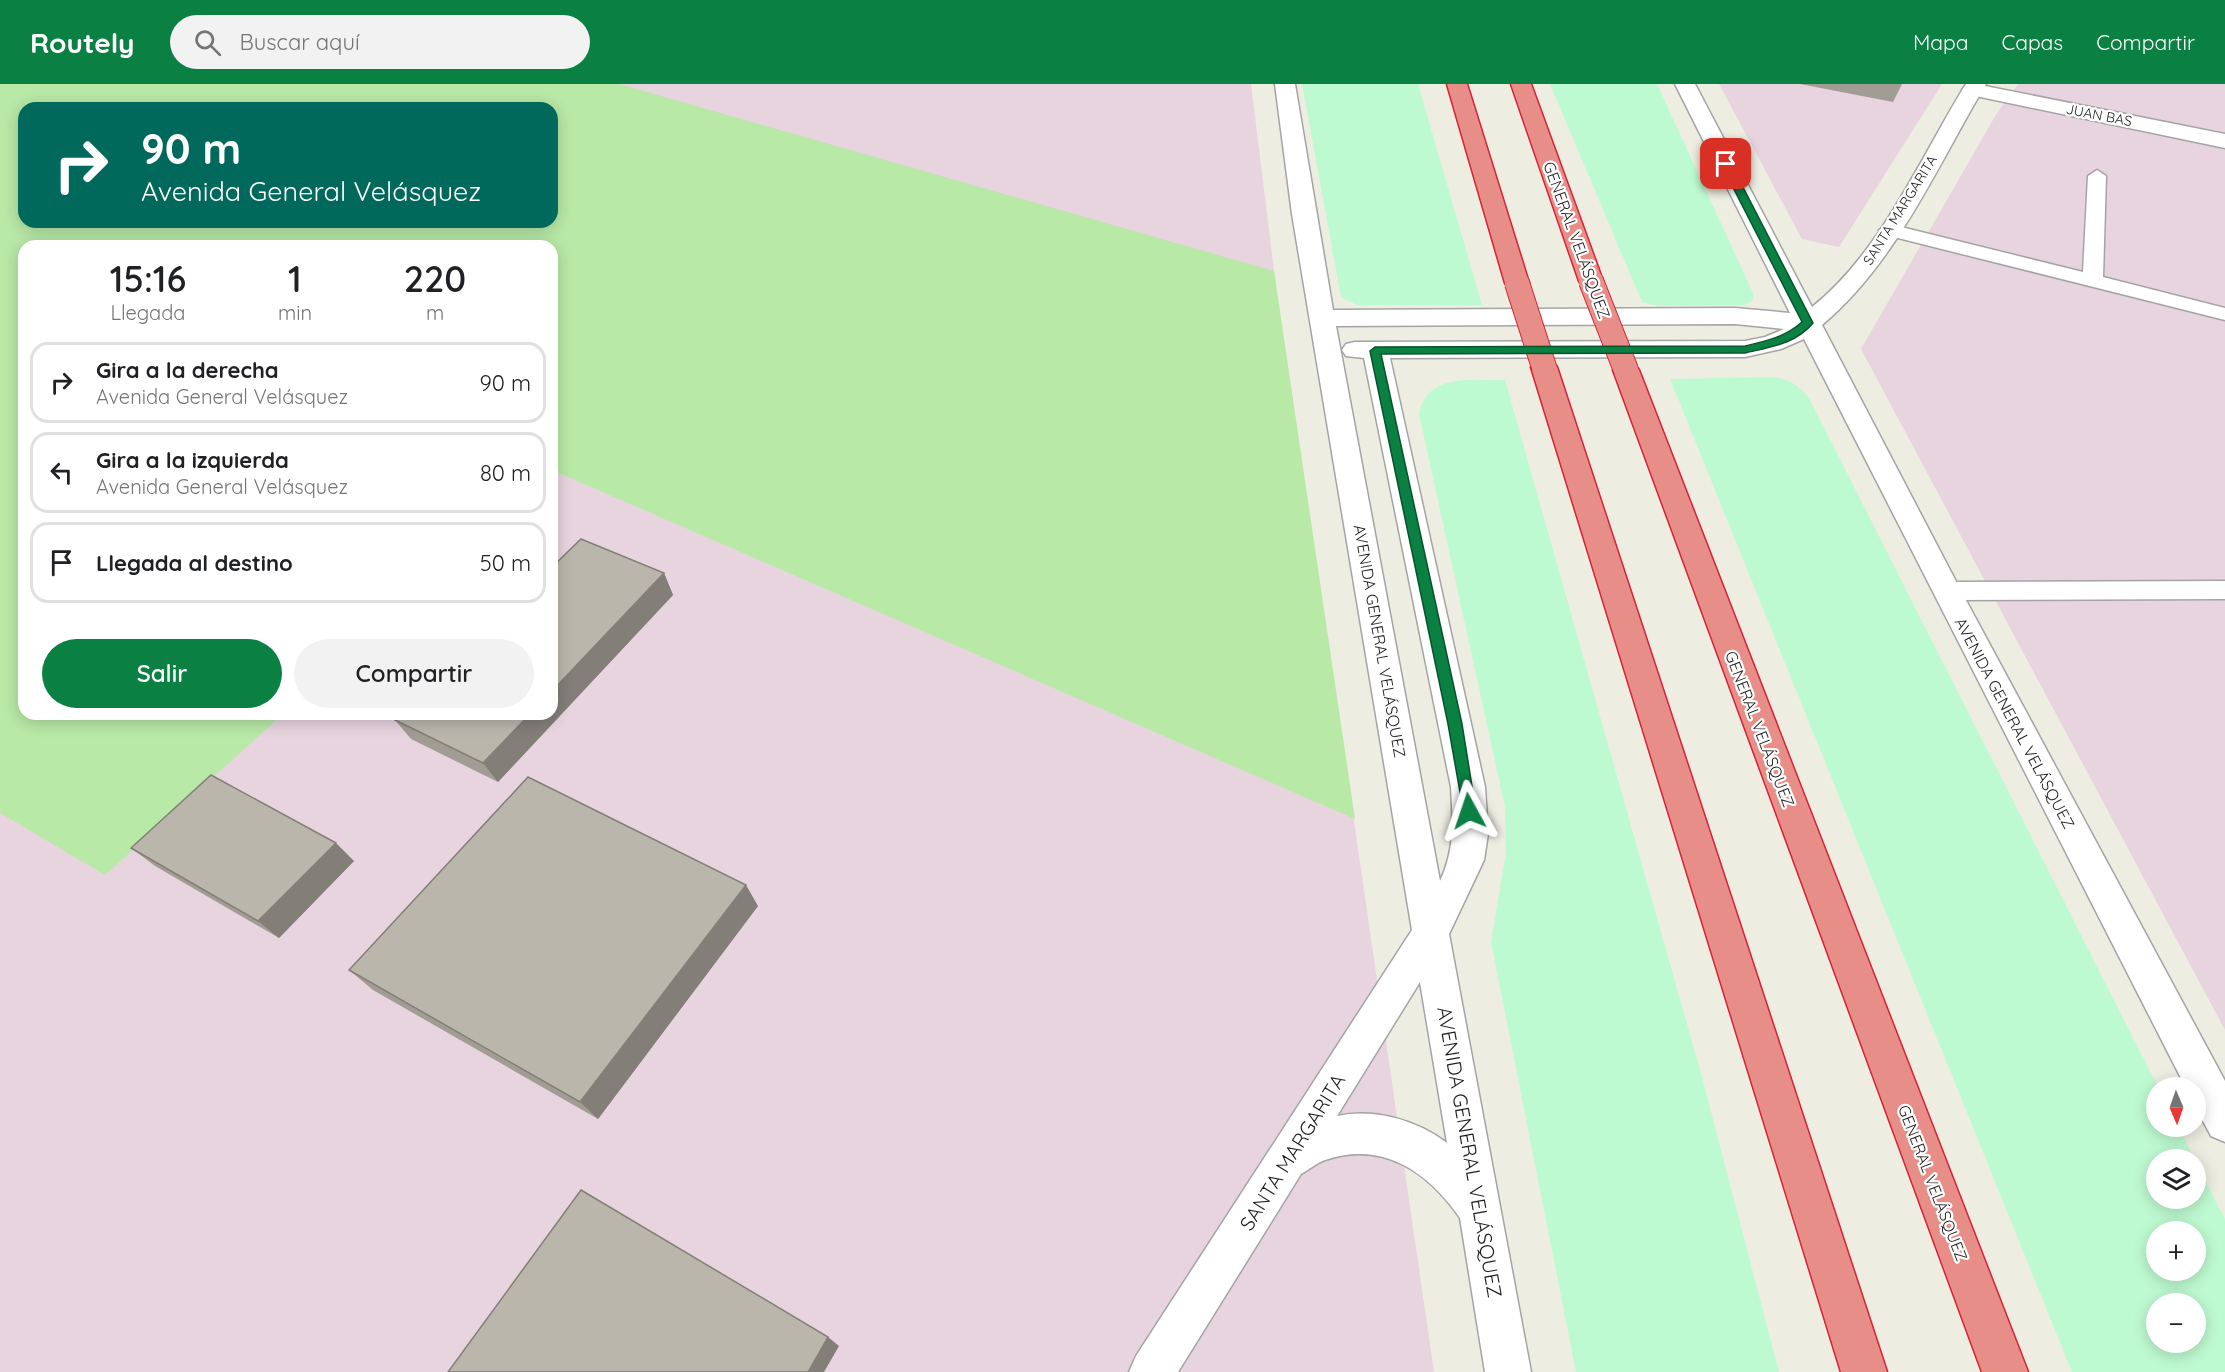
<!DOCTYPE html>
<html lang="es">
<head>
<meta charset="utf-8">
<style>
	body { margin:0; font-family:Quicksand,sans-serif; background:#f2f2f2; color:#202124; height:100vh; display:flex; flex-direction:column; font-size:22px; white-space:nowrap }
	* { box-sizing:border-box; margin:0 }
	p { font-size:20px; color:#757577 }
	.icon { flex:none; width:33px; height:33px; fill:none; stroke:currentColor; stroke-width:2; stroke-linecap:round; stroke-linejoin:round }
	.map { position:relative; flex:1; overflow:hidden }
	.side { position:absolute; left:18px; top:156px; width:540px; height:480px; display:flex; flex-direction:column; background:#fff; border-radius:18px; box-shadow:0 3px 15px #0003 }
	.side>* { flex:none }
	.guide { position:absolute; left:18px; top:18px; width:540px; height:126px; border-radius:18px; box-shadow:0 3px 15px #0003; background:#00695c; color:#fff; overflow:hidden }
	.needle { width:39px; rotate:178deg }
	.buttons { position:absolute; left:2146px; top:993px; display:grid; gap:12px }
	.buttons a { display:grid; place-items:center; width:60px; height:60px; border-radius:50%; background:#fff; box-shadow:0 3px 15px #0003; font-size:30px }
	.pin { position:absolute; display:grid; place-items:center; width:51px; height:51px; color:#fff; margin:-26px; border-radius:12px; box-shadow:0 3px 9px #0006 }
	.me { position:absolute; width:66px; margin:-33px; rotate:355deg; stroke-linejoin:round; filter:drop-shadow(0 0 4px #0008) }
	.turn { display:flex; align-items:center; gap:21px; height:126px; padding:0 24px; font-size:27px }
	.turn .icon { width:78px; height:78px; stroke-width:2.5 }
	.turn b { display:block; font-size:42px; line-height:51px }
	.eta { display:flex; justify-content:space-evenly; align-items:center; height:102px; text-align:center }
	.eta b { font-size:36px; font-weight:600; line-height:42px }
	.action { display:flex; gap:12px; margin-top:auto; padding:12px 24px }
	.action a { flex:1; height:69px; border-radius:36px; background:#0b8043; color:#fff; font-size:24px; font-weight:600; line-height:69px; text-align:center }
	.action a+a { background:#f2f2f2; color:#202124 }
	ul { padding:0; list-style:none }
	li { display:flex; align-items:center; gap:18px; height:81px; margin:0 12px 9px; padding:0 12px; border:3px solid #e0e0e0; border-radius:18px }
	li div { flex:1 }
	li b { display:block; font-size:22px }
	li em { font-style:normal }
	header { display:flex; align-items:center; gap:36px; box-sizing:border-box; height:84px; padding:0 30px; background:#0b8043; color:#fff }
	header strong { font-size:28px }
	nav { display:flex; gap:33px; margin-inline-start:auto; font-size:21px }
	.search { width:420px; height:54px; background:#f2f2f2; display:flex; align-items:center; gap:15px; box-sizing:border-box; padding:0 21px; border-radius:33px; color:#757577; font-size:22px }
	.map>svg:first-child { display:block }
	.industrial { fill:#e7d4df; fill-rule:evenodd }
	.grass { fill:#b8e9a7; fill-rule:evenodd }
	.park { fill:#befad1; fill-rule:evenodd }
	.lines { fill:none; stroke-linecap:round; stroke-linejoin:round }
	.service-casing { stroke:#a4a4a4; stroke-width:3 }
	.minor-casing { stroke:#a4a4a4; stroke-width:3 }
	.tertiary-casing { stroke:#a4a4a4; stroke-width:3 }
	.motorway-casing { stroke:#d92235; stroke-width:3 }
	.service { fill:#fff; fill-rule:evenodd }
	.minor { fill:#fff; fill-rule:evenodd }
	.tertiary { fill:#fff; fill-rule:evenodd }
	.motorway { fill:#e78e89; fill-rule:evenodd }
	.motorway-bridge-casing { stroke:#d92235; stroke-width:26; stroke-linecap:butt }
	.motorway-bridge { stroke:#e78e89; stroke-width:24 }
	.wall { fill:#a19d94 }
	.shaded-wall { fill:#837f78 }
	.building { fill:#bbb6ac; stroke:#837f78; stroke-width:1.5 }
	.route { fill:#0b8043; stroke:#07532c; stroke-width:1.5 }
	.labels { text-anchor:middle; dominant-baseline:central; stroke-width:4.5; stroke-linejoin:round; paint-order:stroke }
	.far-street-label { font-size:14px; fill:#1d1d1d; stroke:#fff }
	.street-label { font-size:16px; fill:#1d1d1d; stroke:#fff }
	.near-street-label { font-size:20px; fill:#1d1d1d; stroke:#fff }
</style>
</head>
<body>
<header>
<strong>Routely</strong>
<div class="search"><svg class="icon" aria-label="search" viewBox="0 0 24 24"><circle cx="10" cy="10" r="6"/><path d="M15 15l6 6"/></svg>Buscar aquí</div>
<nav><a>Mapa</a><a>Capas</a><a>Compartir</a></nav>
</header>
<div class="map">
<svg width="2225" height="1288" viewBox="0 0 2225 1288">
	<rect width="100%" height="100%" fill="#eeede2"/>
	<path class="industrial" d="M0,0H1251L1274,187L1434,1288H0ZM24,24H552V138H24ZM24,162H552V630H24Z
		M1719,0H1942L1839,163L1802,155Z
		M2018,0H2225V946L1861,265L1997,29Z"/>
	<path class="grass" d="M0,0H619L1274,187L1355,735L552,386V162H24V630H283L105,791L0,729ZM24,24H552V138H24Z"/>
	<path class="park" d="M1302,0H1418L1482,221H1357L1341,213Z
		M1550,0H1657L1753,209V216L1745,221L1658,222L1642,218Z
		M1773,293C1790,295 1798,301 1809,314L2158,1003L2157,1042L2178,1043L2195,1075L2157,1076V1114H2196V1078L2225,1135V1288H2072L1670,295ZM2157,1148H2196V1186H2157ZM2157,1220H2196V1258H2157Z
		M1505,296L1702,993L1779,1288H1576L1491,858L1506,768L1505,723L1419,330C1428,288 1471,297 1505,296Z"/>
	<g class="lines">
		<defs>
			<path id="service" d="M2097,86L2106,92L2103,193L2225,224V236L1882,150L1879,146L1889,140L2083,188L2088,92Z
				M2225,497V515L1946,516L1937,514L1934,507L1937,500L1946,498Z"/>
			<path id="minor" d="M1975,0L2225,50V64L1966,10L1962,6L1966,2Z"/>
			<path id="tertiary" d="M1275,0H1295L1333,226L1735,224L1790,229L1675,0H1695L1812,223C1882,167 1920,74 1966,0H1986C1937,82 1897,178 1822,241L1961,507L2225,997V1058L2211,1052L2196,1024V1004H2186L1804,255L1781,265L1745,273L1390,274L1485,703L1488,750L1484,776L1449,850L1531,1288H1485L1460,1134C1428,1088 1383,1056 1325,1076C1316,1079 1309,1086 1301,1090L1178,1288H1129L1136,1272L1412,846L1292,130ZM1735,240L1784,245L1765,253L1745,257L1355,258L1346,260L1342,266L1346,272L1364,274L1451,703C1453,737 1455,766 1440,797L1336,242ZM1420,898L1447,1059C1417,1036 1374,1024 1337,1032Z"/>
			<path id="motorway" d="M1447,0H1467L1529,199L1526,204L1517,207L1508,204L1505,199Z
				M1511,0H1531L1603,197L1600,202L1591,205L1582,202L1579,197Z
				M1544,274L1553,277L1557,283L1887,1288H1841L1531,283L1535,277Z
				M1626,277L1635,280L1639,286L2028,1288H1982L1613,286L1617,280Z"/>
		</defs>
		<use href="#service" class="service-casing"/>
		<use href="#minor" class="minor-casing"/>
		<use href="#tertiary" class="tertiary-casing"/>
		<use href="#motorway" class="motorway-casing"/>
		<use href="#service" class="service"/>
		<use href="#minor" class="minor"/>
		<use href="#tertiary" class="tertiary"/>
		<use href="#motorway" class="motorway"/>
		<defs>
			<path id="motorway-bridge" d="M1591,197L1626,286
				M1517,199L1544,283"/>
		</defs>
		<use href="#motorway-bridge" class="motorway-bridge-casing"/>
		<use href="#motorway-bridge" class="motorway-bridge"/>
	</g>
	<path class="wall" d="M1800,0H1902L1893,18Z
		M664,489L673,511L498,698L411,655L395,636Z
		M131,764L354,777L279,854L155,782Z
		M758,822L598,1035L373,906L349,886Z"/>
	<path class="shaded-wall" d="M664,489L673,511L498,698L483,679L530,630H552V607Z
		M336,759L354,777L279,854L258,837Z
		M746,801L758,822L598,1035L580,1018Z
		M828,1253L839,1262L824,1288H808Z"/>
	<path class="building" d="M581,455L664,489L552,607V483Z
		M401,630H530L483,679L395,636Z
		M211,691L336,759L258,837L131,764Z
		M528,693L746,801L580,1018L349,886Z
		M581,1106L828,1253L808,1288H448Z"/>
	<path class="route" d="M1726,77L1731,80L1813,239C1796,260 1770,263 1745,269L1381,270L1462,640L1476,727L1474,731H1464L1448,640L1370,267L1375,263L1745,262C1767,257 1785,253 1802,238L1721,80Z"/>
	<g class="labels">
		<g class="far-street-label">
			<text transform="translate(2099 31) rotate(11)">JUAN BAS</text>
			<text transform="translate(1900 126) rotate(-58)">SANTA MARGARITA</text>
		</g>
		<g class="street-label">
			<text transform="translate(1577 156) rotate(70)">GENERAL VELÁSQUEZ</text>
			<text transform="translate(1380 557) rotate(80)">AVENIDA GENERAL VELÁSQUEZ</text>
			<text transform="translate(2015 639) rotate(62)">AVENIDA GENERAL VELÁSQUEZ</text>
			<text transform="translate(1760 645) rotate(69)">GENERAL VELÁSQUEZ</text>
			<text transform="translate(1933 1099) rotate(69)">GENERAL VELÁSQUEZ</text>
		</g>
		<g class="near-street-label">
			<text transform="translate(1292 1068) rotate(-58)">SANTA MARGARITA</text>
			<text transform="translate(1470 1068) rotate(80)">AVENIDA GENERAL VELÁSQUEZ</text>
		</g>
	</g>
</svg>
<div class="buttons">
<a><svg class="needle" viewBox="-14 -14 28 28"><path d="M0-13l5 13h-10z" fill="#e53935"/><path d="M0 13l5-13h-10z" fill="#757577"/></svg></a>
<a><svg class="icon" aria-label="layers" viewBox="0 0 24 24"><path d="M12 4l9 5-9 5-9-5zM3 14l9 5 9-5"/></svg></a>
<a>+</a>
<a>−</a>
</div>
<div class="pin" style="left:1726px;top:80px;background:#d93025"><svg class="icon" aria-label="arrive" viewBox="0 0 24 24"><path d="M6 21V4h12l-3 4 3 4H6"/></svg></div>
<svg class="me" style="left:1469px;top:727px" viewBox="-20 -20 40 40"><path d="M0-17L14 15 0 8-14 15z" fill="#0b8043" stroke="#fff" stroke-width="4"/></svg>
<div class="guide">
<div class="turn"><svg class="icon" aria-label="right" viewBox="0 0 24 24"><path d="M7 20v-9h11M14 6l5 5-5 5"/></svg><div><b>90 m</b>Avenida General Velásquez</div></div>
</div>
<section class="side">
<div class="eta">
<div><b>15:16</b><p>Llegada</p></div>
<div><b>1</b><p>min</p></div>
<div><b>220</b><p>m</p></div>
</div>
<ul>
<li><svg class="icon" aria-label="right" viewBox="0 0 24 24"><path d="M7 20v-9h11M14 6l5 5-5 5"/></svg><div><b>Gira a la derecha</b><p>Avenida General Velásquez</p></div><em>90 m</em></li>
<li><svg class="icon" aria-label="left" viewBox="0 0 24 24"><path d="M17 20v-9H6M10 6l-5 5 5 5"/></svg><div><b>Gira a la izquierda</b><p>Avenida General Velásquez</p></div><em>80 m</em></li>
<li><svg class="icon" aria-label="arrive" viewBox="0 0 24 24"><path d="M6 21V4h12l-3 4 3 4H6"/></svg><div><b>Llegada al destino</b></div><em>50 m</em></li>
</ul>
<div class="action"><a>Salir</a><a>Compartir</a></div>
</section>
</div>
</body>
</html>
